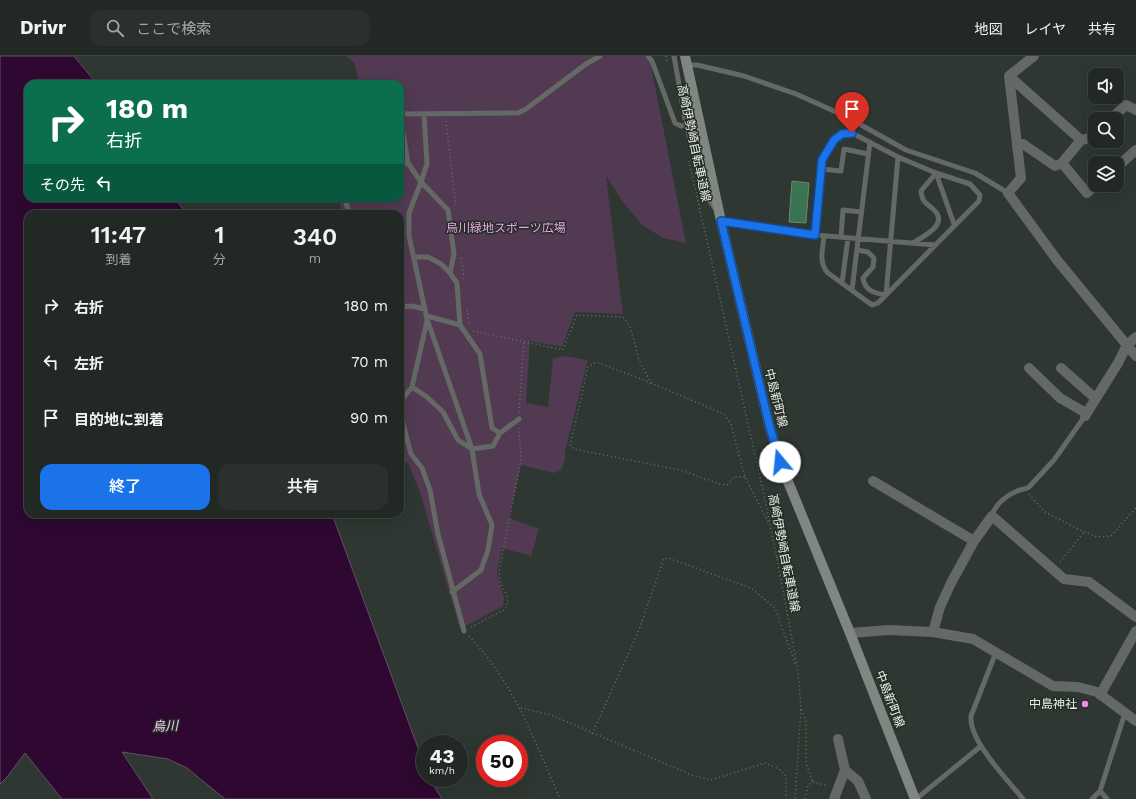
<!DOCTYPE html>
<html lang="ja">
<head>
<meta charset="utf-8">
<style>
	body { margin:0; font-family:"Work Sans","Noto Sans JP",sans-serif; background:#2a312d; color:#f1f3f6; height:100vh; display:flex; flex-direction:column; font-size:15px; white-space:nowrap }
	* { box-sizing:border-box; margin:0 }
	p { font-size:13px; color:#a2a6a7 }
	.icon { flex:none; width:22px; height:22px; fill:none; stroke:currentColor; stroke-width:2; stroke-linecap:round; stroke-linejoin:round }
	.map { position:relative; flex:1; overflow:hidden }
	.side { position:absolute; left:24px; top:154px; width:380px; height:308px; display:flex; flex-direction:column; background:#222925; border-radius:12px; box-shadow:0 4px 16px #0002,0 0 0 1px #3f4542 }
	.side>* { flex:none }
	.guide { position:absolute; left:24px; top:24px; width:380px; height:122px; border-radius:12px; box-shadow:0 4px 16px #0002,0 0 0 1px #3f4542; background:#0b6e4f; color:#fff; overflow:hidden }
	.tools { position:absolute; left:1088px; top:12px; display:grid; gap:8px }
	.tools a { display:grid; place-items:center; width:36px; height:36px; border-radius:8px; background:#222925; box-shadow:0 4px 16px #0002,0 0 0 1px #3f4542; font-size:20px }
	.speed { position:absolute; left:416px; top:679px; display:flex; gap:8px; font-size:20px; font-weight:700; text-align:center }
	.speed>* { display:grid; place-content:center; width:52px; height:52px; border-radius:50%; background:#222925; box-shadow:0 4px 16px #0002,0 0 0 1px #3f4542; line-height:1 }
	.speed small { font-size:10px; font-weight:400 }
	.speed .limit { border:6px solid #d22; background:#fff; color:#111 }
	.pin { position:absolute; display:grid; place-items:center; width:34px; height:34px; color:#fff; margin:-41px -17px; border-radius:50% 50% 50% 0; rotate:-45deg; box-shadow:0 0 4px #0007 }
	.pin .icon { rotate:45deg }
	.me { position:absolute; width:44px; margin:-22px; rotate:343deg; stroke-linejoin:round; filter:drop-shadow(0 0 3px #0008) }
	.turn { display:flex; align-items:center; gap:14px; height:84px; padding:0 16px; font-size:18px }
	.turn .icon { width:52px; height:52px; stroke-width:2.5 }
	.turn b { display:block; font-size:28px; line-height:34px }
	.then { display:flex; align-items:center; height:38px; padding:0 16px; background:#0003; gap:8px; font-size:15px }
	.eta { display:flex; justify-content:space-evenly; align-items:center; height:68px; text-align:center }
	.eta b { font-size:24px; font-weight:600; line-height:28px }
	.cta { display:flex; gap:8px; margin-top:auto; padding:8px 16px }
	.cta a { flex:1; height:46px; border-radius:12px; background:#1a73e8; color:#fff; font-size:16px; font-weight:600; line-height:46px; text-align:center }
	.cta a+a { background:#2a312d; color:#f1f3f6 }
	ul { padding:0; list-style:none }
	li { display:flex; align-items:center; gap:12px; height:56px; padding:0 16px }
	li div { flex:1 }
	li b { display:block; font-size:15px }
	li em { font-style:normal }
	header { display:flex; align-items:center; gap:24px; box-sizing:border-box; height:56px; padding:0 20px; background:#222925; border-bottom:1px solid #3f4542 }
	header strong { font-size:19px }
	nav { display:flex; gap:22px; margin-inline-start:auto; font-size:14px }
	.search { width:280px; height:36px; background:#2a312d; display:flex; align-items:center; gap:10px; box-sizing:border-box; padding:0 14px; border-radius:12px; color:#a2a6a7; font-size:15px }
	.map>svg:first-child { display:block }
	.green { fill:#523a53 }
	.water { fill:#2e0830; stroke:#664d68 }
	.building { fill:#3b7450; stroke:#77817a }
	.lines { fill:none; stroke-linecap:round; stroke-linejoin:round }
	.path { stroke:#6a716c; stroke-width:1.5; stroke-dasharray:1 3; stroke-linecap:butt }
	.service { stroke:#656966; stroke-width:5 }
	.minor { stroke:#656966; stroke-width:10 }
	.secondary { stroke:#808681; stroke-width:10 }
	.route-casing { stroke:#114b97; stroke-width:10 }
	.route { stroke:#1a73e8; stroke-width:7 }
	.poi-dot { fill:#f08bf5; stroke:#252d27; stroke-width:1.5 }
	.labels { text-anchor:middle; dominant-baseline:central; stroke-width:3; stroke-linejoin:round; paint-order:stroke }
	.street-label { font-size:12px; fill:#e8ede9; stroke:#252d27 }
	.park-label { font-size:12px; fill:#e7a7e9; stroke:#252d27 }
	.poi-label { font-size:12px; fill:#e8ede9; stroke:#252d27; text-anchor:end }
	.water-label { font-size:13px; font-style:italic; fill:#f7d0f8; stroke:#252d27 }
</style>
</head>
<body>
<header>
<strong>Drivr</strong>
<div class="search"><svg class="icon" aria-label="search" viewBox="0 0 24 24"><circle cx="10" cy="10" r="6"/><path d="M15 15l6 6"/></svg>ここで検索</div>
<nav><a>地図</a><a>レイヤ</a><a>共有</a></nav>
</header>
<div class="map">
<svg width="1136" height="743" viewBox="0 0 1136 743">
	<rect width="100%" height="100%" fill="#2e3731"/>
	<path class="green" d="M346,0H649L686,187L663,182L642,169L623,146L606,120L623,258L575,256L562,291L530,285L526,347L548,351L553,302L565,300L588,304L565,396V404L561,414L554,417L521,409L509,462L539,473L531,500L502,492L497,517L504,541L503,550L460,573L420,436L408,407L400,402V158H342L339,142H400V28H360L354,7Z"/>
	<path class="water" d="M0,0H74L97,28H28V142H175L186,158H28V458H332L425,711V722H429L442,743H225L187,712L168,703L122,696L153,743H62L25,697L7,721L0,728Z"/>
	<path class="building" d="M792,125L809,127L806,167L789,166Z"/>
	<g class="lines">
		<path class="path" d="M666,0L667,5
			M446,65L456,153
			M689,105L760,421L777,502L798,615L801,652L795,743
			M461,202L464,224
			M467,254L469,268
			M473,275L563,294L577,259L623,261L630,270L639,304L651,327L724,358L731,368L745,421L768,466
			M651,327L597,306L588,311L570,390L574,393L680,414L723,429H727L734,421H745
			M519,356L524,286
			M1029,438L1045,456L1080,474L1097,481L1111,480L1136,452
			M777,502L780,497V437L781,435
			M1060,506L1084,476
			M471,571L506,553L508,542L501,528L499,516L521,404L519,372
			M469,580C514,627 535,685 560,743
			M521,652L551,659L694,720L711,724L765,707L779,713L786,720V743
			M801,654L806,664V707L813,726
			M592,678L639,574L664,502L671,503L751,532L775,552L796,610
			M805,743L808,729L813,726L828,730"/>
		<path class="service" d="M648,0L652,5L675,67L681,70L686,69L709,144L715,152
			M674,0L686,69
			M688,9H697L744,20L796,38L845,60L906,94L975,117L1008,137
			M400,58L408,107L421,126L409,157V180L427,263L472,393L479,438L492,469L488,494L481,514L452,536
			M400,58L518,57L526,53L586,8L600,0
			M424,58L427,108L421,126L448,154L454,198L450,217
			M400,109L408,107
			M821,113L841,115L844,93L868,98
			M345,142L349,158
			M721,165L815,179L935,189
			M815,179L822,104L834,84L842,78L852,77L898,101L936,117L970,128L980,139L979,145L878,247L872,249L828,217C818,206 823,193 824,180
			M841,181L843,154L861,156
			M913,187C924,180 950,168 933,153C926,147 922,146 921,135L936,117L954,168
			M857,194L868,196L874,202L873,211L863,222C865,235 874,237 886,239L898,101
			M414,201H428L441,208L450,217L457,227L460,269
			M842,227L848,182
			M852,234L870,86
			M400,251L412,250L425,253
			M427,260L460,269L480,298L492,372L500,377
			M412,331L427,341L443,356L458,384L472,393L493,390L500,377L519,363
			M400,346L412,331L427,265
			M400,355L411,398L422,412L430,434L438,478L464,575
			M992,460C995,448 1006,440 1017,435C1021,433 1025,434 1029,431L1054,404L1085,360
			M996,596L971,660C969,685 1007,723 1023,743
			M1100,735L1107,743
			M916,743L981,690
			M1092,743L1100,735L1125,657"/>
		<path class="minor" d="M1034,0L1009,20L1021,122L1008,137L1057,204L1136,300
			M1009,20L1081,84
			M1111,63L1126,49L1136,54
			M1095,78L1091,82L1081,84L1062,107L1087,137L1096,129
			M1017,91L1023,88L1055,110L1062,107
			M1117,111L1136,94
			M1029,312L1060,342L1086,357
			M1061,312L1095,342
			M1085,360L1118,307L1127,289L1136,281
			M873,425L974,485
			M933,576L940,551L951,527L974,485L992,460L1064,523L1089,526L1136,561
			M850,577L889,574L933,576L973,583L1053,630L1078,631L1097,636L1136,665
			M1100,639L1136,575
			M845,714L858,725L866,743
			M834,743L845,714L838,683"/>
		<path class="secondary" d="M685,0L721,165L769,368L780,406L850,577L915,743"/>
	</g>
	<g class="lines">
		<defs>
			<path id="route" d="M780,406L769,368L721,165L815,179L822,104L834,84L842,78L852,77"/>
		</defs>
		<use href="#route" class="route-casing"/>
		<use href="#route" class="route"/>
	</g>
	<circle class="poi-dot" cx="1085" cy="648" r="4"/>
	<g class="labels">
		<g class="street-label">
			<text transform="translate(694 87) rotate(78)">高崎伊勢崎自転車道線</text>
			<text transform="translate(776 342) rotate(76)">中島新町線</text>
			<text transform="translate(784 497) rotate(79)">高崎伊勢崎自転車道線</text>
			<text transform="translate(890 643) rotate(69)">中島新町線</text>
		</g>
		<g class="park-label">
			<text x="506" y="172">烏川緑地スポーツ広場</text>
		</g>
		<g class="poi-label">
			<text x="1077" y="648">中島神社</text>
		</g>
		<g class="water-label">
			<text transform="translate(165 670) rotate(-2)">烏川</text>
		</g>
	</g>
</svg>
<div class="tools">
<a><svg class="icon" aria-label="sound" viewBox="0 0 24 24"><path d="M4 9h4l5-4v14l-5-4H4zM17 9q2 3 0 6"/></svg></a>
<a><svg class="icon" aria-label="search" viewBox="0 0 24 24"><circle cx="10" cy="10" r="6"/><path d="M15 15l6 6"/></svg></a>
<a><svg class="icon" aria-label="layers" viewBox="0 0 24 24"><path d="M12 4l9 5-9 5-9-5zM3 14l9 5 9-5"/></svg></a>
</div>
<div class="speed"><div>43<small>km/h</small></div><div class="limit">50</div></div>
<div class="pin" style="left:852px;top:77px;background:#d93025"><svg class="icon" aria-label="arrive" viewBox="0 0 24 24"><path d="M6 21V4h12l-3 4 3 4H6"/></svg></div>
<svg class="me" style="left:780px;top:406px" viewBox="-20 -20 40 40"><circle r="19" fill="#fff"/><path d="M0-13L10 11 0 6-10 11z" fill="#1a73e8"/></svg>
<div class="guide">
<div class="turn"><svg class="icon" aria-label="right" viewBox="0 0 24 24"><path d="M7 20v-9h11M14 6l5 5-5 5"/></svg><div><b>180 m</b>右折</div></div>
<div class="then">その先<svg class="icon" aria-label="left" viewBox="0 0 24 24"><path d="M17 20v-9H6M10 6l-5 5 5 5"/></svg></div>
</div>
<section class="side">
<div class="eta">
<div><b>11:47</b><p>到着</p></div>
<div><b>1</b><p>分</p></div>
<div><b>340</b><p>m</p></div>
</div>
<ul>
<li><svg class="icon" aria-label="right" viewBox="0 0 24 24"><path d="M7 20v-9h11M14 6l5 5-5 5"/></svg><div><b>右折</b></div><em>180 m</em></li>
<li><svg class="icon" aria-label="left" viewBox="0 0 24 24"><path d="M17 20v-9H6M10 6l-5 5 5 5"/></svg><div><b>左折</b></div><em>70 m</em></li>
<li><svg class="icon" aria-label="arrive" viewBox="0 0 24 24"><path d="M6 21V4h12l-3 4 3 4H6"/></svg><div><b>目的地に到着</b></div><em>90 m</em></li>
</ul>
<div class="cta"><a>終了</a><a>共有</a></div>
</section>
</div>
</body>
</html>
